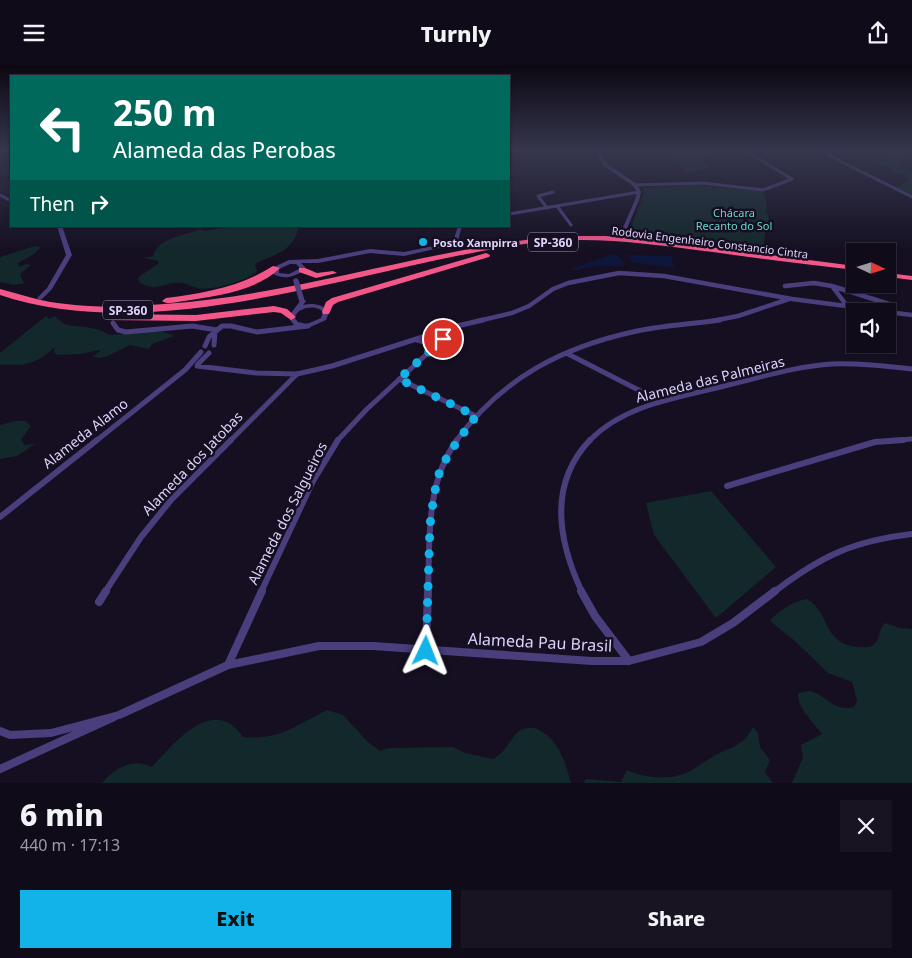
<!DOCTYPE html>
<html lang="en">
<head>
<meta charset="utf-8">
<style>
	body { margin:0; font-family:"Noto Sans",sans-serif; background:#191422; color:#f1f3f6; height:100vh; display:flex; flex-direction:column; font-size:19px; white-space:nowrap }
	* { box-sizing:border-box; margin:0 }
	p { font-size:16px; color:#9c9ba2 }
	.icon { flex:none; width:28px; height:28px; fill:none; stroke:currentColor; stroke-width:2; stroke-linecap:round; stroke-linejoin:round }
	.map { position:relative; height:718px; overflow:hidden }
	.details { display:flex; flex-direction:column; background:#100b19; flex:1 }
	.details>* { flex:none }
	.banner { position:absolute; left:10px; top:10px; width:500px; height:152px; border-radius:0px; box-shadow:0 1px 4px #0004,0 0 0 1px #302b38; background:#00695c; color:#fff; overflow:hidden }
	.needle { width:32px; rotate:94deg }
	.tools { position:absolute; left:846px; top:178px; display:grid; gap:10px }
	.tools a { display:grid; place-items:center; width:50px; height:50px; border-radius:0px; background:#100b19; box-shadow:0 1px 4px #0004,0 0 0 1px #302b38; font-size:25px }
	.pin { position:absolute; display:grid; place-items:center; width:42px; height:42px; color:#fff; margin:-21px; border:2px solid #fff; border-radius:50%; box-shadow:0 1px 5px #0007 }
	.me { position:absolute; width:55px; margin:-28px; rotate:2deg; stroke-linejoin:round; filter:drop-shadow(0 0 4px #0008) }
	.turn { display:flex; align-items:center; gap:18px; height:105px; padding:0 20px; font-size:22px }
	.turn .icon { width:65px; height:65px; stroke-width:2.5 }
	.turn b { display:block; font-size:35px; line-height:42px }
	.then { display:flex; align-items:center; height:48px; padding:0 20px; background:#0003; gap:10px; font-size:19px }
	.round { display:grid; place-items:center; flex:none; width:52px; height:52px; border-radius:0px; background:#191422 }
	.overview { display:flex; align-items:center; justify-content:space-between; height:85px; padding:0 20px }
	h1 { font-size:30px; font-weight:800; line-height:38px }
	.cta { display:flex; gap:10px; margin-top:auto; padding:10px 20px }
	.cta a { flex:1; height:58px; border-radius:0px; background:#11b3e9; color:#111; font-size:20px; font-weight:800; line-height:58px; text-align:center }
	.cta a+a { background:#191422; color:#f1f3f6 }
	header { display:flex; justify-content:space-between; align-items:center; height:65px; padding:0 20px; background:#100b19; font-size:22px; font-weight:800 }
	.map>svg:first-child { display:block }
	.green { fill:#13282b }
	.water { fill:#0d173c }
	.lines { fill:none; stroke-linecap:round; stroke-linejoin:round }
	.minor-far4 { stroke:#4a3e7d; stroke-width:3 }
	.minor-far3 { stroke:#4a3e7d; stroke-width:4.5 }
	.minor-far2 { stroke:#4a3e7d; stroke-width:5 }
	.minor-far1 { stroke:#4a3e7d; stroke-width:6 }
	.minor { stroke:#4a3e7d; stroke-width:8 }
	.tertiary { fill:#4a3e7d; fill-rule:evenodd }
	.motorway { fill:#f3578a; fill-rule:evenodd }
	.tertiary-bridge { stroke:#4a3e7d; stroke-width:5.5 }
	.route { stroke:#11b3e9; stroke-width:9; stroke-dasharray:0 16.2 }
	.poi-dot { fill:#11b3e9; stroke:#150f21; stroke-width:2 }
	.labels { text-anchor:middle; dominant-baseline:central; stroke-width:5; stroke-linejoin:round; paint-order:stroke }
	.far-park-label { font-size:11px; fill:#64d6cb; stroke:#150f21 }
	.far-poi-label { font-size:11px; font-weight:bold; fill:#ded3fc; stroke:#150f21; text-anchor:start }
	.far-street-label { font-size:11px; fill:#ded3fc; stroke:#150f21 }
	.shield { fill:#150f21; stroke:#a298ba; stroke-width:1 }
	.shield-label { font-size:12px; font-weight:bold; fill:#ded3fc }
	.street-label { font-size:14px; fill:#ded3fc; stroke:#150f21 }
	.near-street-label { font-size:16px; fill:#ded3fc; stroke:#150f21 }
</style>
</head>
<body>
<header><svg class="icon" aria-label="menu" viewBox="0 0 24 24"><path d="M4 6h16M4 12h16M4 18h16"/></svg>Turnly<svg class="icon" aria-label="share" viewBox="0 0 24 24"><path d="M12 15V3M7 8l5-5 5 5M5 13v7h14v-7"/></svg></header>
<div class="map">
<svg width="912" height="718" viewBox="0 0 912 718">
	<rect width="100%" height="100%" fill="#150f21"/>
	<path class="green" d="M667,85H713L715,92H703V95L708,101V103L692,108L685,107V104L672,93L675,92Z
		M893,86L907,89L910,94H897L906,101H898L912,106V132L894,123L909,116L907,111L891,107L890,106L891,104L871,96L869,94L881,95Z
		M696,120L761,126L765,129L767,144L765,148H768L769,158L765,168L764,179L768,183L764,188L628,170L644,128L643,123Z
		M231,161H299C293,188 276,188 255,199L257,206C250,215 216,224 203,224C195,224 188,218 181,218C163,216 160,228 140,218L138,214L140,211L159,198L158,196L144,193L153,191C159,171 184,172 200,164L205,166Z
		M35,181L41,182L34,189L18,198L19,202L26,199L31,200L20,209L23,217L26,218L13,220L0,217V192Z
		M46,251L49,254L55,251L64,259C80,263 95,260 109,270C127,270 159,261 174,271L152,279L149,284L130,280L108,291L100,293L93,292L100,286L99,285L80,289L57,290L54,287L55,282C45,291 34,299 20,300C13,300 7,299 0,300V288Z
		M16,356H25L31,361L21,375L25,380L35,379L17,391L0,394V360Z
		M711,426L776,502L716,553L654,470L646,438Z
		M807,534C830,547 822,578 857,582C861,582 868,583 872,581C881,575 878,564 885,558L900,563L912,564V718H792L803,693L801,680L822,669C814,658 797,643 798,628C802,628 807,626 810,626C827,630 832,647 854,642L857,636L852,617L828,608L795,576L770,556C776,547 796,535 807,534Z
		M327,645L343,650L368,677L380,686L389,683L453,682L465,688L493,694C507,686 509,675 519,666C525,662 532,662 537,664C559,674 565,697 571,718H102C115,703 133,692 152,702C170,683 203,640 232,660C236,663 240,668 243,672C280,675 295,661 327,645Z
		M753,662L758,668L760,682L770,695L765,707L773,718H584L586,714L621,717L627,705C642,712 664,715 680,710C692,707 703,697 714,691C732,681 743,682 753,662Z"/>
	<path class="water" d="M613,189L617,190L625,199L624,201H598L573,205L571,204Z
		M627,190L671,191L674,203L632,197Z"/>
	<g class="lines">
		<path class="minor-far4" d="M560,85V87
			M832,85L826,89L912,132
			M635,120L703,118L763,125L792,114L744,85
			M0,130L11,136
			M557,141L571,160
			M547,143L538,131L553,127
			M509,149L639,127"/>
		<path class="minor-far3" d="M785,221L814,218L832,221
			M847,241L832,221L889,239
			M888,247L912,250
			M478,256L512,248L529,241L553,224L568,218L619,208L664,211L792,234L885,246
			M712,256L738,251L789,234"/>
		<path class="minor-far2" d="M113,258L118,265L126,267L192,261L217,265
			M417,275L428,278V286
			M214,280L215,266
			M205,281L209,272L222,261H231L257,267L308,261
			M568,289L660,336
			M198,299L209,288
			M197,301L256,308L297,309L332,301L457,261L483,255
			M399,314L476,351
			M96,376L185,305L201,287
			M230,376L297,309
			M337,376L367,344L454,264
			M456,376C502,313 562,282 637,266C664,260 693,259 720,255
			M589,376C626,338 680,333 728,320C762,312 797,301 832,299C859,298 886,301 912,304
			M887,376L912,374"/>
		<path class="minor-far1" d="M727,421L875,377L903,375
			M0,452L97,375
			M105,527L141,472L171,435L231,375
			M261,527L313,416L338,375
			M428,527C430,475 425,419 457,375
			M582,527C558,476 548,419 590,375
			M774,527C821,491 853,476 912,469"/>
		<path class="minor" d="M581,526L595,551L629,596
			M99,537L106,526
			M426,586L428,526
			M228,600L262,526
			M0,666L10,670L51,668L119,650L228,600L319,581H373L592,596H629L701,577L733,558L775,526
			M0,704L114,652"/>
		<path class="tertiary" d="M594,85H598L607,99L637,119L641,127L639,135L625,168L621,167L635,135L637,127L633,121L604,101Z
			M57,161H62L72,190L52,224L42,234L40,235L37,233L47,223L66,190Z
			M458,161H462L457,179L404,191L370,188L318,198H301L305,202L304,206C292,212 286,215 273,209L274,202L289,195L318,194L370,184L404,187L453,177ZM290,199H296L299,202V204L289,209L279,208V204Z
			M303,234L306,236L303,240C313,238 322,239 329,247L326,255L308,263L294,260L288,252L301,235ZM306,243C313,242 318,242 323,247L321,253L307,259L298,257L294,252L299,246Z"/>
		<path class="motorway" d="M562,171H605L648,174L855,201V205C808,199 760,194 713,187C655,180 598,171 540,177C371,197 166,285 0,230V224C22,230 43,237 66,239C99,243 131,242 164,239C299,230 427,183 562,171Z
			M486,188L490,190L489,192L338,237L333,240L329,249H323L322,247L326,237L332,233Z
			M273,201L280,203C257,226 215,231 184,236C177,237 167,240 162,236L166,233C204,228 240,222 273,201Z
			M299,203H305L317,208L333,206L337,208L316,213L299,207Z
			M888,208L912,211V215L888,212Z
			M274,241L287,244L296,252L291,255L281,248L274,247L196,256L108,255L103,252L108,249L196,250Z"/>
		<path class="tertiary-bridge" d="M296,216L302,236"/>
	</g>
	<linearGradient id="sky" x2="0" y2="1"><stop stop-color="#0c0812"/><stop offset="0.46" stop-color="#35374e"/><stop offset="1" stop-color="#35374e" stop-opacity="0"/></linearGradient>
	<rect width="912" height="186" fill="url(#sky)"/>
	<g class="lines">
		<path class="route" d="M426,586L430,460L434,430L439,409L449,388L476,351L399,314L443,274"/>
	</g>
	<circle class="poi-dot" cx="423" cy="177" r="5"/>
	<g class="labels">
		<g class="far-park-label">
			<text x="734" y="147">Chácara<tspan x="734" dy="13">Recanto do Sol</tspan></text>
		</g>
		<g class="far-poi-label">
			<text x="433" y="177">Posto Xampirra</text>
		</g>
		<g class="far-street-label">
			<text transform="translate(710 177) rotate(7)">Rodovia Engenheiro Constancio Cintra</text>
		</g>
		<g class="shield">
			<rect x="528" y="167.5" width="50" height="19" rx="4"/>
			<rect x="103" y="235.5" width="50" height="19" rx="4"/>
		</g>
		<g class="shield-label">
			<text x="553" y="177">SP-360</text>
			<text x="128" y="245">SP-360</text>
		</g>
		<g class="street-label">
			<text transform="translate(710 314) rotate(-14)">Alameda das Palmeiras</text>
			<text transform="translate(85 368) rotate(-38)">Alameda Alamo</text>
			<text transform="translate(192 398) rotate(-46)">Alameda dos Jatobas</text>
			<text transform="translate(287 448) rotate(-63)">Alameda dos Salgueiros</text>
		</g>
		<g class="near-street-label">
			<text transform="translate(540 577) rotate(3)">Alameda Pau Brasil</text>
		</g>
	</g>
</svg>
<div class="tools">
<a><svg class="needle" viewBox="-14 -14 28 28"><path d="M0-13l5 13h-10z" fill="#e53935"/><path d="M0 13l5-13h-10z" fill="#9c9ba2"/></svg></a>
<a><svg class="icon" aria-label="sound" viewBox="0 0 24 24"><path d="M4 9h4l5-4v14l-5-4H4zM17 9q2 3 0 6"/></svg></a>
</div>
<div class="pin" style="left:443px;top:274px;background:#d93025"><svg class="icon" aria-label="arrive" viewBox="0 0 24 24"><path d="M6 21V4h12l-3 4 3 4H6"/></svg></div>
<svg class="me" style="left:426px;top:586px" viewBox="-20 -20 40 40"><path d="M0-17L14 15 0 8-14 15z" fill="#11b3e9" stroke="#fff" stroke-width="4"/></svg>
<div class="banner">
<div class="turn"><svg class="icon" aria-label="left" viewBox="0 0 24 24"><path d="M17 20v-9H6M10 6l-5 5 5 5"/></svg><div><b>250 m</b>Alameda das Perobas</div></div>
<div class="then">Then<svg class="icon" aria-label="right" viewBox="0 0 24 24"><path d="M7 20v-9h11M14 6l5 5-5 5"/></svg></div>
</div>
</div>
<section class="details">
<div class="overview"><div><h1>6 min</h1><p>440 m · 17:13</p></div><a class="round"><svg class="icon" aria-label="close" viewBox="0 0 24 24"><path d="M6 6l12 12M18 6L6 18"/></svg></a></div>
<div class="cta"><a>Exit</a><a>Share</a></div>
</section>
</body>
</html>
